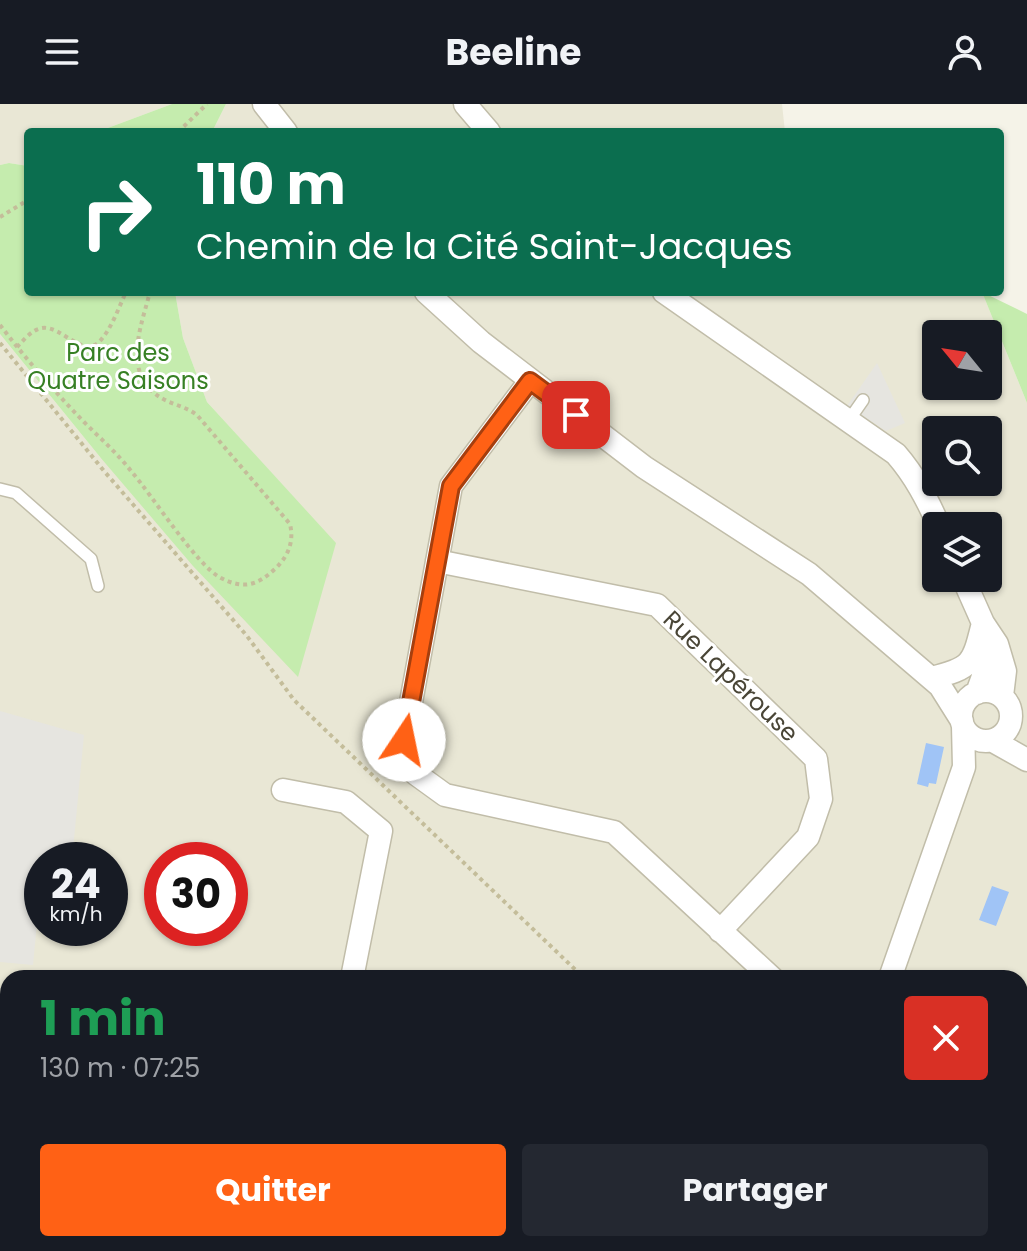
<!DOCTYPE html>
<html lang="fr">
<head>
<meta charset="utf-8">
<style>
	body { margin:0; font-family:Poppins,sans-serif; background:#242831; color:#f1f3f6; height:100vh; display:flex; flex-direction:column; font-size:30px; white-space:nowrap }
	* { box-sizing:border-box; margin:0 }
	p { font-size:26px; color:#9ea1a6 }
	.icon { flex:none; width:44px; height:44px; fill:none; stroke:currentColor; stroke-width:2; stroke-linecap:round; stroke-linejoin:round }
	.map { position:relative; flex:1; overflow:hidden }
	.sheet { position:absolute; left:0px; top:866px; width:1028px; height:282px; display:flex; flex-direction:column; background:#171b24; border-radius:24px 24px 0 0; box-shadow:0 2px 6px #0004 }
	.sheet>* { flex:none }
	.banner { position:absolute; left:24px; top:24px; width:980px; height:168px; border-radius:8px; box-shadow:0 2px 6px #0004; background:#0b6e4f; color:#fff; overflow:hidden }
	.needle { width:52px; rotate:300deg }
	.fabs { position:absolute; left:922px; top:216px; display:grid; gap:16px }
	.fabs a { display:grid; place-items:center; width:80px; height:80px; border-radius:8px; background:#171b24; box-shadow:0 2px 6px #0004; font-size:40px }
	.speed { position:absolute; left:24px; top:738px; display:flex; gap:16px; font-size:40px; font-weight:700; text-align:center }
	.speed>* { display:grid; place-content:center; width:104px; height:104px; border-radius:50%; background:#171b24; box-shadow:0 2px 6px #0004; line-height:1 }
	.speed small { font-size:20px; font-weight:400 }
	.speed .limit { border:12px solid #d22; background:#fff; color:#111 }
	.pin { position:absolute; display:grid; place-items:center; width:68px; height:68px; color:#fff; margin:-34px; border-radius:16px; box-shadow:0 4px 12px #0006 }
	.me { position:absolute; width:88px; margin:-44px; rotate:11deg; stroke-linejoin:round; filter:drop-shadow(0 0 6px #0008) }
	.turn { display:flex; align-items:center; gap:28px; height:168px; padding:0 40px; font-size:36px }
	.turn .icon { width:104px; height:104px; stroke-width:2.5 }
	.turn b { display:block; font-size:56px; line-height:68px }
	.round { display:grid; place-items:center; flex:none; width:84px; height:84px; border-radius:8px; background:#242831 }
	.summary { display:flex; align-items:center; justify-content:space-between; height:136px; padding:0 40px }
	h1 { font-size:48px; font-weight:700; line-height:60px; color:#1e9e55 }
	.button { display:flex; gap:16px; margin-top:auto; padding:16px 40px }
	.button a { flex:1; height:92px; border-radius:8px; background:#ff6115; color:#fff; font-size:32px; font-weight:700; line-height:92px; text-align:center }
	.button a+a { background:#242831; color:#f1f3f6 }
	header { display:flex; justify-content:space-between; align-items:center; height:104px; padding:0 40px; background:#171b24; font-size:36px; font-weight:700 }
	.map>svg:first-child { display:block }
	.residential { fill:#e9e7d5; fill-rule:evenodd }
	.green { fill:#c5ecae }
	.parking { fill:#e6e5e0 }
	.water { fill:#a0c4f6 }
	.lines { fill:none; stroke-linecap:round; stroke-linejoin:round }
	.lane-casing { stroke:#c1bda9; stroke-width:14 }
	.street-casing { stroke:#c1bda9; stroke-width:25 }
	.path { stroke:#c4bd9a; stroke-width:4; stroke-dasharray:4 4; stroke-linecap:butt }
	.lane { stroke:#fff; stroke-width:11 }
	.street { stroke:#fff; stroke-width:22 }
	.route-casing { stroke:#a63f0e; stroke-width:20 }
	.route { stroke:#ff6115; stroke-width:14 }
	.labels { text-anchor:middle; dominant-baseline:central; stroke-width:6; stroke-linejoin:round; paint-order:stroke }
	.park-label { font-size:24px; fill:#378024; stroke:#fff }
	.street-label { font-size:24px; fill:#494536; stroke:#fff }
</style>
</head>
<body>
<header><svg class="icon" aria-label="menu" viewBox="0 0 24 24"><path d="M4 6h16M4 12h16M4 18h16"/></svg>Beeline<svg class="icon" aria-label="person" viewBox="0 0 24 24"><circle cx="12" cy="8" r="4"/><path d="M4 21q1-7 8-7t8 7"/></svg></header>
<div class="map">
<svg width="1027" height="1147" viewBox="0 0 1027 1147">
	<rect width="100%" height="100%" fill="#f5f3e8"/>
	<path class="residential" d="M0,0H172L97,28H28V62L9,59L0,61Z
		M226,0H782L785,28H212Z
		M175,188H982L1027,299V1147H0V230L100,353L335,439L207,298L183,234ZM936,230H988V282H936ZM936,326H988V378H936ZM936,422H988V474H936ZM42,756H110V824H42ZM162,756H230V824H162ZM8,874H1020V1140H8Z"/>
	<path class="green" d="M172,0H226L212,28H97Z
		M9,59L28,62V188H175L183,234L207,298L336,439L298,573L193,462L100,353L0,230V61Z
		M982,188L1027,210V299Z
		M63,1140H155L172,1147H63Z"/>
	<path class="parking" d="M877,259L905,319L886,327L847,302Z
		M0,607L84,631L72,756H42V819H37L33,861L0,858Z"/>
	<path class="water" d="M926,639L944,643L936,680L929,679L928,683L917,680Z
		M992,782L1009,788L996,822L979,816Z"/>
	<g class="lines">
		<defs>
			<path id="lane" d="M849,316L863,296
				M0,385L16,389L91,455L98,482"/>
			<path id="street" d="M264,0L286,28
				M465,0L489,28
				M426,188L481,238L644,363L809,470L940,582L962,617
				M664,188L896,350C915,372 927,395 939,422
				M530,277L451,382L404,636L416,670L445,691L614,728L772,874
				M437,457L657,501L816,655L821,695L808,733L720,827
				M963,474L983,519L997,540L1005,567L1002,592
				M931,574C973,564 973,559 983,519
				M961 612a25 25 0 1 1 50 0a25 25 0 1 1-50 0Z
				M977,589L986,564L984,532
				M993,637L1027,656
				M283,686L346,698L381,727L352,874
				M890,874L964,663L963,622
				M1020,973L1027,975
				M0,1055L8,1058
				M190,1140L223,1147
				M297,1147L299,1140
				M666,1147L667,1140
				M793,1147L795,1140"/>
		</defs>
		<use href="#lane" class="lane-casing"/>
		<use href="#street" class="street-casing"/>
		<path class="path" d="M178,28L207,0
			M0,113L28,96
			M0,221C26,255 54,287 84,318C100,334 117,349 131,367C152,391 197,462 221,474C244,486 258,481 276,464C289,451 294,437 290,420L197,311C184,301 166,300 153,288C124,263 142,219 150,188
			M0,239L104,367L247,532L294,596L584,874
			M17,243C24,236 31,226 42,224C61,221 82,254 99,238C111,226 119,203 126,188
			M861,1140L868,1147"/>
		<use href="#lane" class="lane"/>
		<use href="#street" class="street"/>
	</g>
	<g class="lines">
		<defs>
			<path id="route" d="M404,636L451,382L530,277L576,311"/>
		</defs>
		<use href="#route" class="route-casing"/>
		<use href="#route" class="route"/>
	</g>
	<g class="labels">
		<g class="park-label">
			<text x="118" y="248">Parc des<tspan x="118" dy="28">Quatre Saisons</tspan></text>
		</g>
		<g class="street-label">
			<text transform="translate(731 572) rotate(44)">Rue Lapérouse</text>
		</g>
	</g>
</svg>
<div class="fabs">
<a><svg class="needle" viewBox="-14 -14 28 28"><path d="M0-13l5 13h-10z" fill="#e53935"/><path d="M0 13l5-13h-10z" fill="#9ea1a6"/></svg></a>
<a><svg class="icon" aria-label="search" viewBox="0 0 24 24"><circle cx="10" cy="10" r="6"/><path d="M15 15l6 6"/></svg></a>
<a><svg class="icon" aria-label="layers" viewBox="0 0 24 24"><path d="M12 4l9 5-9 5-9-5zM3 14l9 5 9-5"/></svg></a>
</div>
<div class="speed"><div>24<small>km/h</small></div><div class="limit">30</div></div>
<div class="pin" style="left:576px;top:311px;background:#d93025"><svg class="icon" aria-label="arrive" viewBox="0 0 24 24"><path d="M6 21V4h12l-3 4 3 4H6"/></svg></div>
<svg class="me" style="left:404px;top:636px" viewBox="-20 -20 40 40"><circle r="19" fill="#fff"/><path d="M0-13L10 11 0 6-10 11z" fill="#ff6115"/></svg>
<div class="banner">
<div class="turn"><svg class="icon" aria-label="right" viewBox="0 0 24 24"><path d="M7 20v-9h11M14 6l5 5-5 5"/></svg><div><b>110 m</b>Chemin de la Cité Saint-Jacques</div></div>
</div>
<section class="sheet">
<div class="summary"><div><h1>1 min</h1><p>130 m · 07:25</p></div><a class="round" style="background:#d93025;color:#fff"><svg class="icon" aria-label="close" viewBox="0 0 24 24"><path d="M6 6l12 12M18 6L6 18"/></svg></a></div>
<div class="button"><a>Quitter</a><a>Partager</a></div>
</section>
</div>
</body>
</html>
